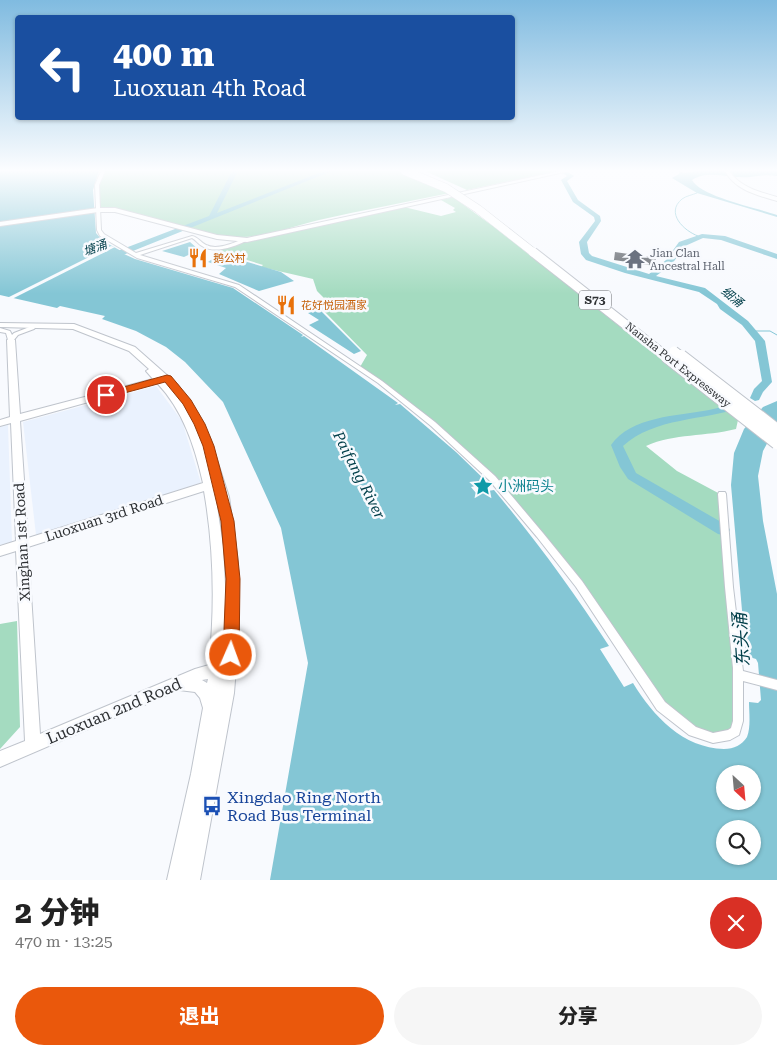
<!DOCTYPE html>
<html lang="zh">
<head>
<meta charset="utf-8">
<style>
	body { margin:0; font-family:"Roboto Serif","Noto Sans SC",serif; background:#f6f6f6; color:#222; height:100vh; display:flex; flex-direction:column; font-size:19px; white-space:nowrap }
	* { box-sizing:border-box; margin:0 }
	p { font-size:16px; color:#767676 }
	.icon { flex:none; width:28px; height:28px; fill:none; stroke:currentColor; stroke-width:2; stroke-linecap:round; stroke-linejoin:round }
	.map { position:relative; height:880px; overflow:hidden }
	.sheet { display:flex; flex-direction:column; background:#fff; flex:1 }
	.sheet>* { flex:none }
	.top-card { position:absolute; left:15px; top:15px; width:500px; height:105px; border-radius:5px; box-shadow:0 1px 4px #0004; background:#1a4fa0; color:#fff; overflow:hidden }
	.needle { width:32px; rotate:154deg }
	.tools { position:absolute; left:716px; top:765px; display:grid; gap:10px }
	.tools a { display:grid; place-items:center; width:45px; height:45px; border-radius:50%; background:#fff; box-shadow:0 1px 4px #0004; font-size:25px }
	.pin { position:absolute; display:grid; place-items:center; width:42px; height:42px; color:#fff; margin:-21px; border:2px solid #fff; border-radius:50%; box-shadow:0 1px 5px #0007 }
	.me { position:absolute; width:55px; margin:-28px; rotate:2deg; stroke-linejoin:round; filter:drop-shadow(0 0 4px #0008) }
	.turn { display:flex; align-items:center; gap:18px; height:105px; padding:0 15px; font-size:22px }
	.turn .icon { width:65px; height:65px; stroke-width:2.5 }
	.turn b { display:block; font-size:35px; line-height:42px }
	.round { display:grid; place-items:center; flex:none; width:52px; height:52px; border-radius:26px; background:#f6f6f6 }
	.overview { display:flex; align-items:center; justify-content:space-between; height:85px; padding:0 15px }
	h1 { font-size:30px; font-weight:800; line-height:38px }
	.button { display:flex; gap:10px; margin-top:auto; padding:10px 15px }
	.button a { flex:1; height:58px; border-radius:30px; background:#ea580c; color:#fff; font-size:20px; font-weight:800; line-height:58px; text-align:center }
	.button a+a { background:#f6f6f6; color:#222 }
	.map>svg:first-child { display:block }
	.built { fill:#eaf2fe }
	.green { fill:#a4dbc0 }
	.water { fill:#84c6d5; fill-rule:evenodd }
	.pier { fill:#f8fafe }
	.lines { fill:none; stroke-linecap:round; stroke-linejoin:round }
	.stream { stroke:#84c6d5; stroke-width:1 }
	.river { fill:#84c6d5; fill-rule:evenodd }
	.building { fill:#5b6067 }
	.street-casing { stroke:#bfc4cc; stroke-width:2 }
	.secondary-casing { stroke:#bfc4cc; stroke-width:2 }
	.street { fill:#fff; fill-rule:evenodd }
	.secondary { fill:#fff; fill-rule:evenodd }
	.highway-bridge-far2-casing { stroke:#bfc4cc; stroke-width:9; stroke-linecap:butt }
	.highway-bridge-far1-casing { stroke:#bfc4cc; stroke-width:11; stroke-linecap:butt }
	.highway-bridge-casing { stroke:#bfc4cc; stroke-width:14; stroke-linecap:butt }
	.highway-bridge-far2 { stroke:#fff; stroke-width:8 }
	.highway-bridge-far1 { stroke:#fff; stroke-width:9 }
	.highway-bridge { stroke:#fff; stroke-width:12 }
	.route { fill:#ea580c; stroke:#983908 }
	.labels { text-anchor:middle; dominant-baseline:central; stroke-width:5; stroke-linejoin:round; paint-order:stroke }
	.far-worship-label { font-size:11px; fill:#5b616d; stroke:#f8fafe; text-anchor:start }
	.far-food-label { font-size:11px; fill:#c56008; stroke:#f8fafe; text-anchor:start }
	.far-street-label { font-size:11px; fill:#2d3033; stroke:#f8fafe }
	.far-water-label { font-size:12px; font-style:italic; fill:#003e49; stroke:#f8fafe }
	.shield { fill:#f8fafe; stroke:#6a6d70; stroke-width:1 }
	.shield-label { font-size:12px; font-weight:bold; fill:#2d3033 }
	.culture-label { font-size:14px; fill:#0d838f; stroke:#f8fafe; text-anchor:start }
	.street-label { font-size:14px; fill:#2d3033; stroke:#f8fafe }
	.water-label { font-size:15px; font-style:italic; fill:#003e49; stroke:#f8fafe }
	.near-street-label { font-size:16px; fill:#2d3033; stroke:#f8fafe }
	.near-transit-label { font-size:16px; fill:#164399; stroke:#f8fafe; text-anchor:start }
	.near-water-label { font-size:18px; font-style:italic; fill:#003e49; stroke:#f8fafe }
</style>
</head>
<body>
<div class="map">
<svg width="777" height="880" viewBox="0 0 777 880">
	<rect width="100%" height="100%" fill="#f8fafe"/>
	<path class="built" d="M156,386L182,421L201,483L36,535L23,422Z
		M8,425L12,542L0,545V427Z"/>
	<path class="green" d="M105,171H399L450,193C407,202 363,210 319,220C293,226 265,238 238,237C191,237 147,210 100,208L99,185Z
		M425,171H559L467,190Z
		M453,197L494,227L738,420L736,429C705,437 675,433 646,446L677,471L720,494L735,657V720L731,730L712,734L681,720L645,680L498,482L360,367L367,355L321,308L328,302L317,291L313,279L261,267L263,265L218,251L223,250L222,248L244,242L404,207L441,216L456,212L453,210L455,208L441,200Z
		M17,621L20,727L0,749V624Z"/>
	<path class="water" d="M0,171H99L93,190L96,233L103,241L123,252L132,250L124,254L135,259L233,288L303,335L301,337L304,336L398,403L395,405L400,404L456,452L488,483L471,487L476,493L494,490C536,540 573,591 609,646L600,649L624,687L633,683C653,716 683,748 724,749C734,749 742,745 747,737C751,727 749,712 749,702L758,703L761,700L758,663L756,659L746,656L731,485L734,453L744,429L763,407L777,401V425L763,451L758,476L763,521L777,594V880H270L308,663L281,528L223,402L185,362L166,347L136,331L102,319L105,316L60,306L57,308L0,295ZM725,774H752V801H725ZM725,829H752V856H725Z
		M679,171L684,173L697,171H777V176C767,174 759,176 750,177C731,179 709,169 692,180C701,197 758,208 777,215V217L697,193L672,178L679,174Z
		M190,242L199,250L184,257L162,251Z
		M220,254L281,272L294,281L259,291L219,274L226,268L208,262Z
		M318,308L361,351L354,354L309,325L319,320L308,313Z"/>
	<path class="pier" d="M111,246L115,247L10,300L5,299Z"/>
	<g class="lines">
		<path class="stream" d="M697,193C692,195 686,196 682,199C665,213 684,231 698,236
			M752,331H770L777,335"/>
		<path class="river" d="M232,171H238L217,213L324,171H332L113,259H107V255L209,216Z
			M562,171H566L574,176L567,181L578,200L600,216L601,221L587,242L589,253L592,256L649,274L666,260L679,242L702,234L725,236L777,254V259L721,240L703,238L685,246L672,264L656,276L705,288L748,321L765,341L772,382L763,392L759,400L755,401L750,398L754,389L762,381L755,341L742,325L720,309L717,304L699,292L625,273L586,260L581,254L579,242L595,221L594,217L573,202L561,180L567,176L562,173Z
			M739,402L743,403L744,405L743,407C703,421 655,417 623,446L636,473L728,526L730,530L728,534L723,535L718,534L628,479L620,467L611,445C631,416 678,416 709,410C719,408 729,404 739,402Z"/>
	</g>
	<path class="building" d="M615,252L656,258L655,266L614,260Z"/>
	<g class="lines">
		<defs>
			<path id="street" d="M101,171H105L99,185L101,230L104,234L136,253L192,236C198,237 200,242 206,245C216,250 233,244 242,239H246V241C234,247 214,254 202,246C198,244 196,240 192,238L140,255L239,285L382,381L435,422L495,476L543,533L582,581L665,702L696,727L713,733L728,730L731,728L733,721V668L725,587L718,494L719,492H725L726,494L733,587L743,671L777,680V690L743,681V721L739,735L730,740L713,743L689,735L657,710L576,587L537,537L489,480L431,426L378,383L235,287L137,258L100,236L97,230L95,185Z
				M32,326L35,328L34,329L18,335L13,341L11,342L8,340L6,333L0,332V328L10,331L12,335L14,333Z"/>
			<path id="secondary" d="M560,171H569L247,242L217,239L115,212H98L0,226V222L98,208H115L217,235L247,238Z
				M725,171H729C740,187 759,192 777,197V201C757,195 735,190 725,171Z
				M0,323L74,324L135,347L178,385L210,438L229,497L238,562L239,629L234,693L200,880H167L191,774L203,708L200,698L195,692L179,690L0,767V751L25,741L16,551L0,556V546L16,541L11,423L0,426V420L10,417L7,340L11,338L15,340L20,414L153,379L146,371L149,369L129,351L73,329L0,327ZM157,383C183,410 195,447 203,483L28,538L20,421ZM214,486C225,518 226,568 226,604L223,546ZM204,491C214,548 215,607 209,665L195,669L40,734L28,547ZM208,679L207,683L202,680Z"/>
		</defs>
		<use href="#street" class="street-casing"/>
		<use href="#secondary" class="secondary-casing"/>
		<use href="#street" class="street"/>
		<use href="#secondary" class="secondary"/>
		<defs>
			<path id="highway-bridge-far2" d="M405,171L446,188L478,209L534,253"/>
			<path id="highway-bridge-far1" d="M533,252L668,358
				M674,351L683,358"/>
			<path id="highway-bridge" d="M666,356L777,443
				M681,356L777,430"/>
		</defs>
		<use href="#highway-bridge-far2" class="highway-bridge-far2-casing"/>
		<use href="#highway-bridge-far1" class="highway-bridge-far1-casing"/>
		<use href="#highway-bridge" class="highway-bridge-casing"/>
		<use href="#highway-bridge-far2" class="highway-bridge-far2"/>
		<use href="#highway-bridge-far1" class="highway-bridge-far1"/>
		<use href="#highway-bridge" class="highway-bridge"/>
	</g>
	<linearGradient id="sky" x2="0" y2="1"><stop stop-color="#80bbe0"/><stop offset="0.58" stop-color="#fcfdff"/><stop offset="1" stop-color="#fcfdff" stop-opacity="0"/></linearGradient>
	<rect width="777" height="294" fill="url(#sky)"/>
	<path class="route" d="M167,375L171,376L191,400L205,424L214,446L234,521L240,579L239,655L237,660L231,663L225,660L223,655L226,579L221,521L203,446L194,424L183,404L165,382L106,398L100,395L102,393Z"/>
	<defs>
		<symbol id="restaurant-bare" viewBox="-9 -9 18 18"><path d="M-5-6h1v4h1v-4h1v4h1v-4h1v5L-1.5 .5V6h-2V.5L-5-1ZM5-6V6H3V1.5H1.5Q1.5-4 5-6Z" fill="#e8710a" stroke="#f8fafe" stroke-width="2.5" paint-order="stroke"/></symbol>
		<symbol id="temple-bare" viewBox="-9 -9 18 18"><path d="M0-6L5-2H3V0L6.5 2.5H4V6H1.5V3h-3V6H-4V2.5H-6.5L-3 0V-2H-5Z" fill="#6b7280" stroke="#f8fafe" stroke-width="2.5" paint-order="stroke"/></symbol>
		<symbol id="sight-bare" viewBox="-9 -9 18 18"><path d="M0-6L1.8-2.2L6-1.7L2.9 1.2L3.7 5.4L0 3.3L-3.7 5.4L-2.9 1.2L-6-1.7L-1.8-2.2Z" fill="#0f9aa8" stroke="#f8fafe" stroke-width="2.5" paint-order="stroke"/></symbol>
		<symbol id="bus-bare" viewBox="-9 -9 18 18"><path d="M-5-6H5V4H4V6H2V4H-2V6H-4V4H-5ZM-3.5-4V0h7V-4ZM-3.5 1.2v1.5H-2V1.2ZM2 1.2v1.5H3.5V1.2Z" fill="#1a4fb4" stroke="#f8fafe" stroke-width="2.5" paint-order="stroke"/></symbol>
	</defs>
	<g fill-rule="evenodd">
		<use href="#restaurant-bare" x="184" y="244" width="28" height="28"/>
		<use href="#temple-bare" x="621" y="245" width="28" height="28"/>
		<use href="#restaurant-bare" x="272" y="291" width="28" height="28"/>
		<use href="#sight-bare" x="469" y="472" width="28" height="28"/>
		<use href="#bus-bare" x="198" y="792" width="28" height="28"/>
	</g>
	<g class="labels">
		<g class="far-worship-label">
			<text x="650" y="253">Jian Clan<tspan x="650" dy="13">Ancestral Hall</tspan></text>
		</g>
		<g class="far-food-label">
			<text x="213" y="258">鹅公村</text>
			<text x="301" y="305">花好悦园酒家</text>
		</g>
		<g class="far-street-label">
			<text transform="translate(678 365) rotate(38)">Nansha Port Expressway</text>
		</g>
		<g class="far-water-label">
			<text transform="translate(95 248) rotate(-21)">塘涌</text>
			<text transform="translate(732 297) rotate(39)">细涌</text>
		</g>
		<rect class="shield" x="579" y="290.5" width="32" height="19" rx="4"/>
		<g class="shield-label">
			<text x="595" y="300">S73</text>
		</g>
		<g class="culture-label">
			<text x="498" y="486">小洲码头</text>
		</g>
		<g class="street-label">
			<text transform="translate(104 518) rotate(-18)">Luoxuan 3rd Road</text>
			<text transform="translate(22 542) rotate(-93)">Xinghan 1st Road</text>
		</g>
		<g class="water-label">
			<text transform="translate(359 475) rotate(63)">Paifang River</text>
		</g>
		<g class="near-street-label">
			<text transform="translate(114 711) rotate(-23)">Luoxuan 2nd Road</text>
		</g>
		<g class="near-transit-label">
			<text x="227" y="797">Xingdao Ring North<tspan x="227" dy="18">Road Bus Terminal</tspan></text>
		</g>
		<g class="near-water-label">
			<text transform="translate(741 640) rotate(-94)">东头涌</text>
		</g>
	</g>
</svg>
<div class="tools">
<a><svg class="needle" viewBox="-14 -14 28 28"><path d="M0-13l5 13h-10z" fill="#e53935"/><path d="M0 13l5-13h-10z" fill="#767676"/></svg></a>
<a><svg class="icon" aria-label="search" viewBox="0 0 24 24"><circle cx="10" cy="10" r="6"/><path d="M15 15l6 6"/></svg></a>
</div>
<div class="pin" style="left:106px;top:395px;background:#d93025"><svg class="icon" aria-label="arrive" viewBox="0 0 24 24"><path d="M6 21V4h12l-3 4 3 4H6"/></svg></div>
<svg class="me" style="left:231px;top:655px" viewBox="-20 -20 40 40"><circle r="17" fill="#ea580c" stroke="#fff" stroke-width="3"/><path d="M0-11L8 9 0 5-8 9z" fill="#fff"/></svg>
<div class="top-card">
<div class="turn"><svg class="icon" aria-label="left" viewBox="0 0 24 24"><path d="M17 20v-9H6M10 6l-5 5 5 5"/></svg><div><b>400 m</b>Luoxuan 4th Road</div></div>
</div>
</div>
<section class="sheet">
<div class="overview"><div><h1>2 分钟</h1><p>470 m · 13:25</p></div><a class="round" style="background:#d93025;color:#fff"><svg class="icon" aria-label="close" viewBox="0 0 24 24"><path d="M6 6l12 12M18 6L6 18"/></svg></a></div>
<div class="button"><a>退出</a><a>分享</a></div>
</section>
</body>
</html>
